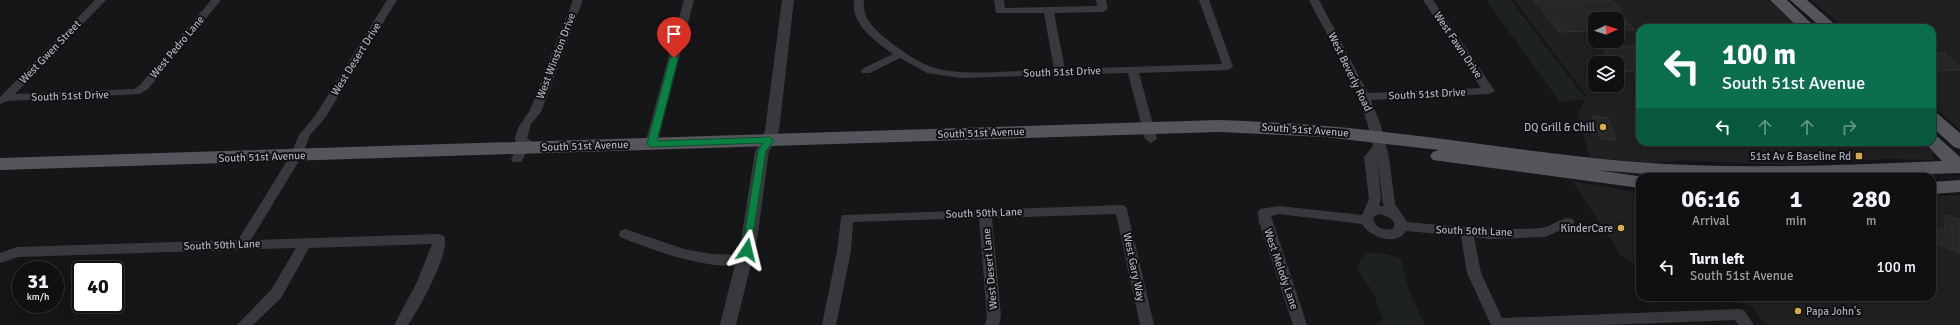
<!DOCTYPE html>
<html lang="en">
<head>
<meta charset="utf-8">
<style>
	body { margin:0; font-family:Signika,sans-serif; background:#19191b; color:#f1f3f6; height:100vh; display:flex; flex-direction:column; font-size:15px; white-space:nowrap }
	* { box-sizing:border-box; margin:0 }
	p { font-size:13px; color:#9c9d9f }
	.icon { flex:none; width:22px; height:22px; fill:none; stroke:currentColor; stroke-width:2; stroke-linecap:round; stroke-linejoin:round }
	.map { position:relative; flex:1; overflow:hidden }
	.sheet { position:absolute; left:1636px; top:173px; width:300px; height:128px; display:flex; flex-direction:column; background:#101012; border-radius:12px; box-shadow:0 4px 16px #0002,0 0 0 1px #303032 }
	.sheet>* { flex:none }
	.top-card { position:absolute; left:1636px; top:24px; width:300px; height:122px; border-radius:12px; box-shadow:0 4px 16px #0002,0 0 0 1px #303032; background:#0b6e4f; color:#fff; overflow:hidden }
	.needle { width:26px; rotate:87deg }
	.buttons { position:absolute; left:1588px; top:12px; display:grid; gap:8px }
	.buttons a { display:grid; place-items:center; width:36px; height:36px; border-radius:8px; background:#101012; box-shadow:0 4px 16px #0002,0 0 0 1px #303032; font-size:20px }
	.speed { position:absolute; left:12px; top:261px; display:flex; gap:8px; font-size:20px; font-weight:700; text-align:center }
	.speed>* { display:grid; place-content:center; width:52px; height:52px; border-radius:50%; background:#101012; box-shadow:0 4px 16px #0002,0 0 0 1px #303032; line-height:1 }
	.speed small { font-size:10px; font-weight:400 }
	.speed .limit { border:2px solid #111; border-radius:6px; background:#fff; color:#111 }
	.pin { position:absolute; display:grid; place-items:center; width:34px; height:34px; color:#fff; margin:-41px -17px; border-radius:50% 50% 50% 0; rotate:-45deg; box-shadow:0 0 4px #0007 }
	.pin .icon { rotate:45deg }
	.me { position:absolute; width:44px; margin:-22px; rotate:10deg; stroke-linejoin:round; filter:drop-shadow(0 0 3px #0008) }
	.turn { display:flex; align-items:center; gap:14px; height:84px; padding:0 20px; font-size:18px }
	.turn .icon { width:52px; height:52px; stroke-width:2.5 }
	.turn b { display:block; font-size:28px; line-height:34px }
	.lanes { display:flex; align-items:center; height:38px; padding:0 20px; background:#0003; justify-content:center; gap:20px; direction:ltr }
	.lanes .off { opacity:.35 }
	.eta { display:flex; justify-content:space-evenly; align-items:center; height:68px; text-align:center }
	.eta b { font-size:24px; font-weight:700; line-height:28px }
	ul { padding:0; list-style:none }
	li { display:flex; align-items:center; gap:12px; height:52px; padding:0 20px }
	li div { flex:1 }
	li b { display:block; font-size:15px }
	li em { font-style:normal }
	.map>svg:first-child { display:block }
	.built { fill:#202022; fill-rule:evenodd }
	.green { fill:#1d221e }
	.building { fill:#272729; stroke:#313134 }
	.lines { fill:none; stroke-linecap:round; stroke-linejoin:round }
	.minor { fill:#38393c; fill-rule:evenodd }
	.tertiary { fill:#38393c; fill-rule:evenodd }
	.primary { fill:#54565b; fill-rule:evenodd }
	.route { fill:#0b8043; stroke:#07532c }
	.poi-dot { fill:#dcae4a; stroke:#111113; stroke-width:1.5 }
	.labels { text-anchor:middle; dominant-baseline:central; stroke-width:4; stroke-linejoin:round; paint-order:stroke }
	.street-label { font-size:11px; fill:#aaaeb6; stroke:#111113 }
	.poi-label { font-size:11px; fill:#aaaeb6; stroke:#111113; text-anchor:end }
</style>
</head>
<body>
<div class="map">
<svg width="1960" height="325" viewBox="0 0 1960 325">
	<rect width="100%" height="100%" fill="#161618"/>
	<path class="built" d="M1514,0H1767L1800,28H1640V142H1922L1932,151L1934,156L1933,160L1890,159L1821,162L1792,166L1685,160L1647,163L1590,157L1578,115L1586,95ZM1595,19H1617V41H1595ZM1595,63H1617V85H1595Z
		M1811,0H1960V130L1932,105V28H1844Z
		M1572,181L1640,193V266L1622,257Z
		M1960,195V325H1766L1752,307L1727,297H1932V196Z"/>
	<path class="green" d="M1486,0H1511L1586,99L1560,102Z
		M1368,253H1382L1400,258L1410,294L1425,325H1371L1377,324L1383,319C1379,310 1376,297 1371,289C1361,274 1349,267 1368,253Z"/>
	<path class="building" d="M1534,0H1611L1619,6L1620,13L1635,30H1617V19H1595V31L1559,32Z
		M1620,46H1640V79L1634,72L1617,71V63H1614L1603,49L1621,48Z
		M1944,53L1960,67V70L1935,71L1932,68V54Z
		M1592,116L1608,118L1616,140L1601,139Z
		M1946,215L1960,220V253L1932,242V227L1944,231Z"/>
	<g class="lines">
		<path class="minor" d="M95,0H106L15,94L134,89L140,85L211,0H221L148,89L140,94L8,101L0,104V97Z
			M387,0H397L325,118L310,135L302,156L251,240L439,234L444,236C452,250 418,311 408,325H394L417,282L432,244L309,248L281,298L253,325H237L271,290L296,248L18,257L0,263V253L17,247L238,240L290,156L299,135L315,116Z
			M573,0H583L541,112L531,124L527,138L532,142L521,162H513L511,159L516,150L515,138L518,128L530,110Z
			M684,0H694L657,144L651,148L645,144Z
			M854,0H864C862,18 873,27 885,38C900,49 917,63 935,68C965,77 1021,70 1054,69L1044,13H996L994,0H1004L1005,8L1097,6L1096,0H1106L1108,9L1103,12L1054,13L1065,69L1222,64L1199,0H1209L1233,67L1228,70L1139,73L1157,139L1151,143L1145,139L1128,73L961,78L927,73L900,58L870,73H862L861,71L862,69L893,54C875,41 851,25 854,0Z
			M1309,0H1319L1368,93L1481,88L1423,0H1433L1495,91L1489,94L1371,100L1381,126L1389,158L1395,204L1407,222C1452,226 1496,231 1541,228C1552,227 1561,216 1573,219L1574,222L1573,225L1545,237L1490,239L1474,237L1481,273L1502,318L1739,309L1744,310L1754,325H1739L1735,320L1604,325H1491L1467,273L1461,236L1406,231C1396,247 1370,237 1362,224L1279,214L1271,216L1307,325H1293L1259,222L1258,212L1260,209L1279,206L1362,215L1369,199L1364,157L1373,146C1363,94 1333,47 1309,0ZM1377,157L1383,204L1384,206H1379L1381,199ZM1378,214C1385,215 1390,217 1394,222V228C1385,232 1375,228 1373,218Z
			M1121,205L1125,206L1127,209L1154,325H1140L1116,214L992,218L1001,316L999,325H985L987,316L979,218L853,222L851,251L836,325H822L837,251L841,218L843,215Z
			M625,229L684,249L712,254L745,255L750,257L752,260L750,263C716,274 652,250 620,237L619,234L620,231Z"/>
		<path class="tertiary" d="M782,0H794L779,130L776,140L769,151L757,240L736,325H720L741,240L755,151L762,140L765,130Z"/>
		<path class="primary" d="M1770,0H1787L1816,28H1799Z
			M1790,0H1807L1839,28H1822Z
			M1932,113L1938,114L1960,133V149L1954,147L1932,127Z
			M1219,120C1271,122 1323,125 1375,131C1462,140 1549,155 1636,162C1738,170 1840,165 1942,161L1924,142H1932V135L1938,137L1960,157V173L1834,177H1682L1597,170L1644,177H1640V188L1433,160L1430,156L1433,152L1439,150L1324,137L1219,132L0,170V158Z
			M1960,180V192L1932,194V182Z"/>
	</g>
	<path class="route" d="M674,55L678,58L657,141L769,137L774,140L766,151L750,253H743L742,250L758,151L763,143L651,147L647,144L670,58Z"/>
	<g class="poi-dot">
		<circle cx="1603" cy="127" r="4"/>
		<rect x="1855" y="152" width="8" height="8" rx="2"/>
		<circle cx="1621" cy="228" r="4"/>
		<circle cx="1798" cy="311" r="4"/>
	</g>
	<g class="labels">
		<g class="street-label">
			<text transform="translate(1458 45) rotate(56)">West Fawn Drive</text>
			<text transform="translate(177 47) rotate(-50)">West Pedro Lane</text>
			<text transform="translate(50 52) rotate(-46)">West Gwen Street</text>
			<text transform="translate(556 56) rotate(-69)">West Winston Drive</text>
			<text transform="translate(356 59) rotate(-58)">West Desert Drive</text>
			<text transform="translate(1062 72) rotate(-2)">South 51st Drive</text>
			<text transform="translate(1350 72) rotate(64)">West Beverly Road</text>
			<text transform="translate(1427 94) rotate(-3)">South 51st Drive</text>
			<text transform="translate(70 96) rotate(-2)">South 51st Drive</text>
			<text transform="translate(1305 130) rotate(4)">South 51st Avenue</text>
			<text transform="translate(981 133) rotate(-2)">South 51st Avenue</text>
			<text transform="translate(585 146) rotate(-2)">South 51st Avenue</text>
			<text transform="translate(262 157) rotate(-2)">South 51st Avenue</text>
			<text transform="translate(984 213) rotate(-2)">South 50th Lane</text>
			<text transform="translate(1474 231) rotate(2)">South 50th Lane</text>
			<text transform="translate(222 245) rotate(-2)">South 50th Lane</text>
			<text transform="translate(1134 267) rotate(78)">West Gary Way</text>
			<text transform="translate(990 269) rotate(-95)">West Desert Lane</text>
			<text transform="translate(1281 269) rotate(71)">West Melody Lane</text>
		</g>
		<g class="poi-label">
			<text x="1595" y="127">DQ Grill &amp; Chill</text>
			<text x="1851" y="156">51st Av &amp; Baseline Rd</text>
			<text x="1613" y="228">KinderCare</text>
			<text x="1806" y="311" text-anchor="start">Papa John's</text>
		</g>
	</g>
</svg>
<div class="buttons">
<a><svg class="needle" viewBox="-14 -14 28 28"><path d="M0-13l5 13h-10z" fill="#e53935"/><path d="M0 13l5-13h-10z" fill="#9c9d9f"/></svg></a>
<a><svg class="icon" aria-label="layers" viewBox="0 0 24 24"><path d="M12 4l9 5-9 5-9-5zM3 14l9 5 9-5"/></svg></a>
</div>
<div class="speed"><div>31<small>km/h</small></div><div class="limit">40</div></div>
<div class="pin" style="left:674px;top:58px;background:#d93025"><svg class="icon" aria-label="arrive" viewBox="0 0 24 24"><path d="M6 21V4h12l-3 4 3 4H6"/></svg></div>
<svg class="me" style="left:747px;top:250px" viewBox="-20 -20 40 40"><path d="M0-17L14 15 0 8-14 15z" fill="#0b8043" stroke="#fff" stroke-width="4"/></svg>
<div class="top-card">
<div class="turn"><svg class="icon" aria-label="left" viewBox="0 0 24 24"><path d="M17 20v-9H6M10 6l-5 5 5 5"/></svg><div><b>100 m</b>South 51st Avenue</div></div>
<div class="lanes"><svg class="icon" aria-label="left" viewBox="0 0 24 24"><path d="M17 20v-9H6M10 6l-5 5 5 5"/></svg><svg class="icon off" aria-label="ahead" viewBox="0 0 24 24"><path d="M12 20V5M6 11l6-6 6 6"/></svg><svg class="icon off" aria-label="ahead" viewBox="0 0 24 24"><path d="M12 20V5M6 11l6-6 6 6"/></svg><svg class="icon off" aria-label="right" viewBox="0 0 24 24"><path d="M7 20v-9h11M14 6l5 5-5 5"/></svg></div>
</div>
<section class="sheet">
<div class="eta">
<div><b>06:16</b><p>Arrival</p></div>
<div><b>1</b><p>min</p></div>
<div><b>280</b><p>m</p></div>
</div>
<ul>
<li><svg class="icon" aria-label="left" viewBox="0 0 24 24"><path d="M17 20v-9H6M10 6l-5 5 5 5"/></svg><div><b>Turn left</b><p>South 51st Avenue</p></div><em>100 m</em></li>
</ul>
</section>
</div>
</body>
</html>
